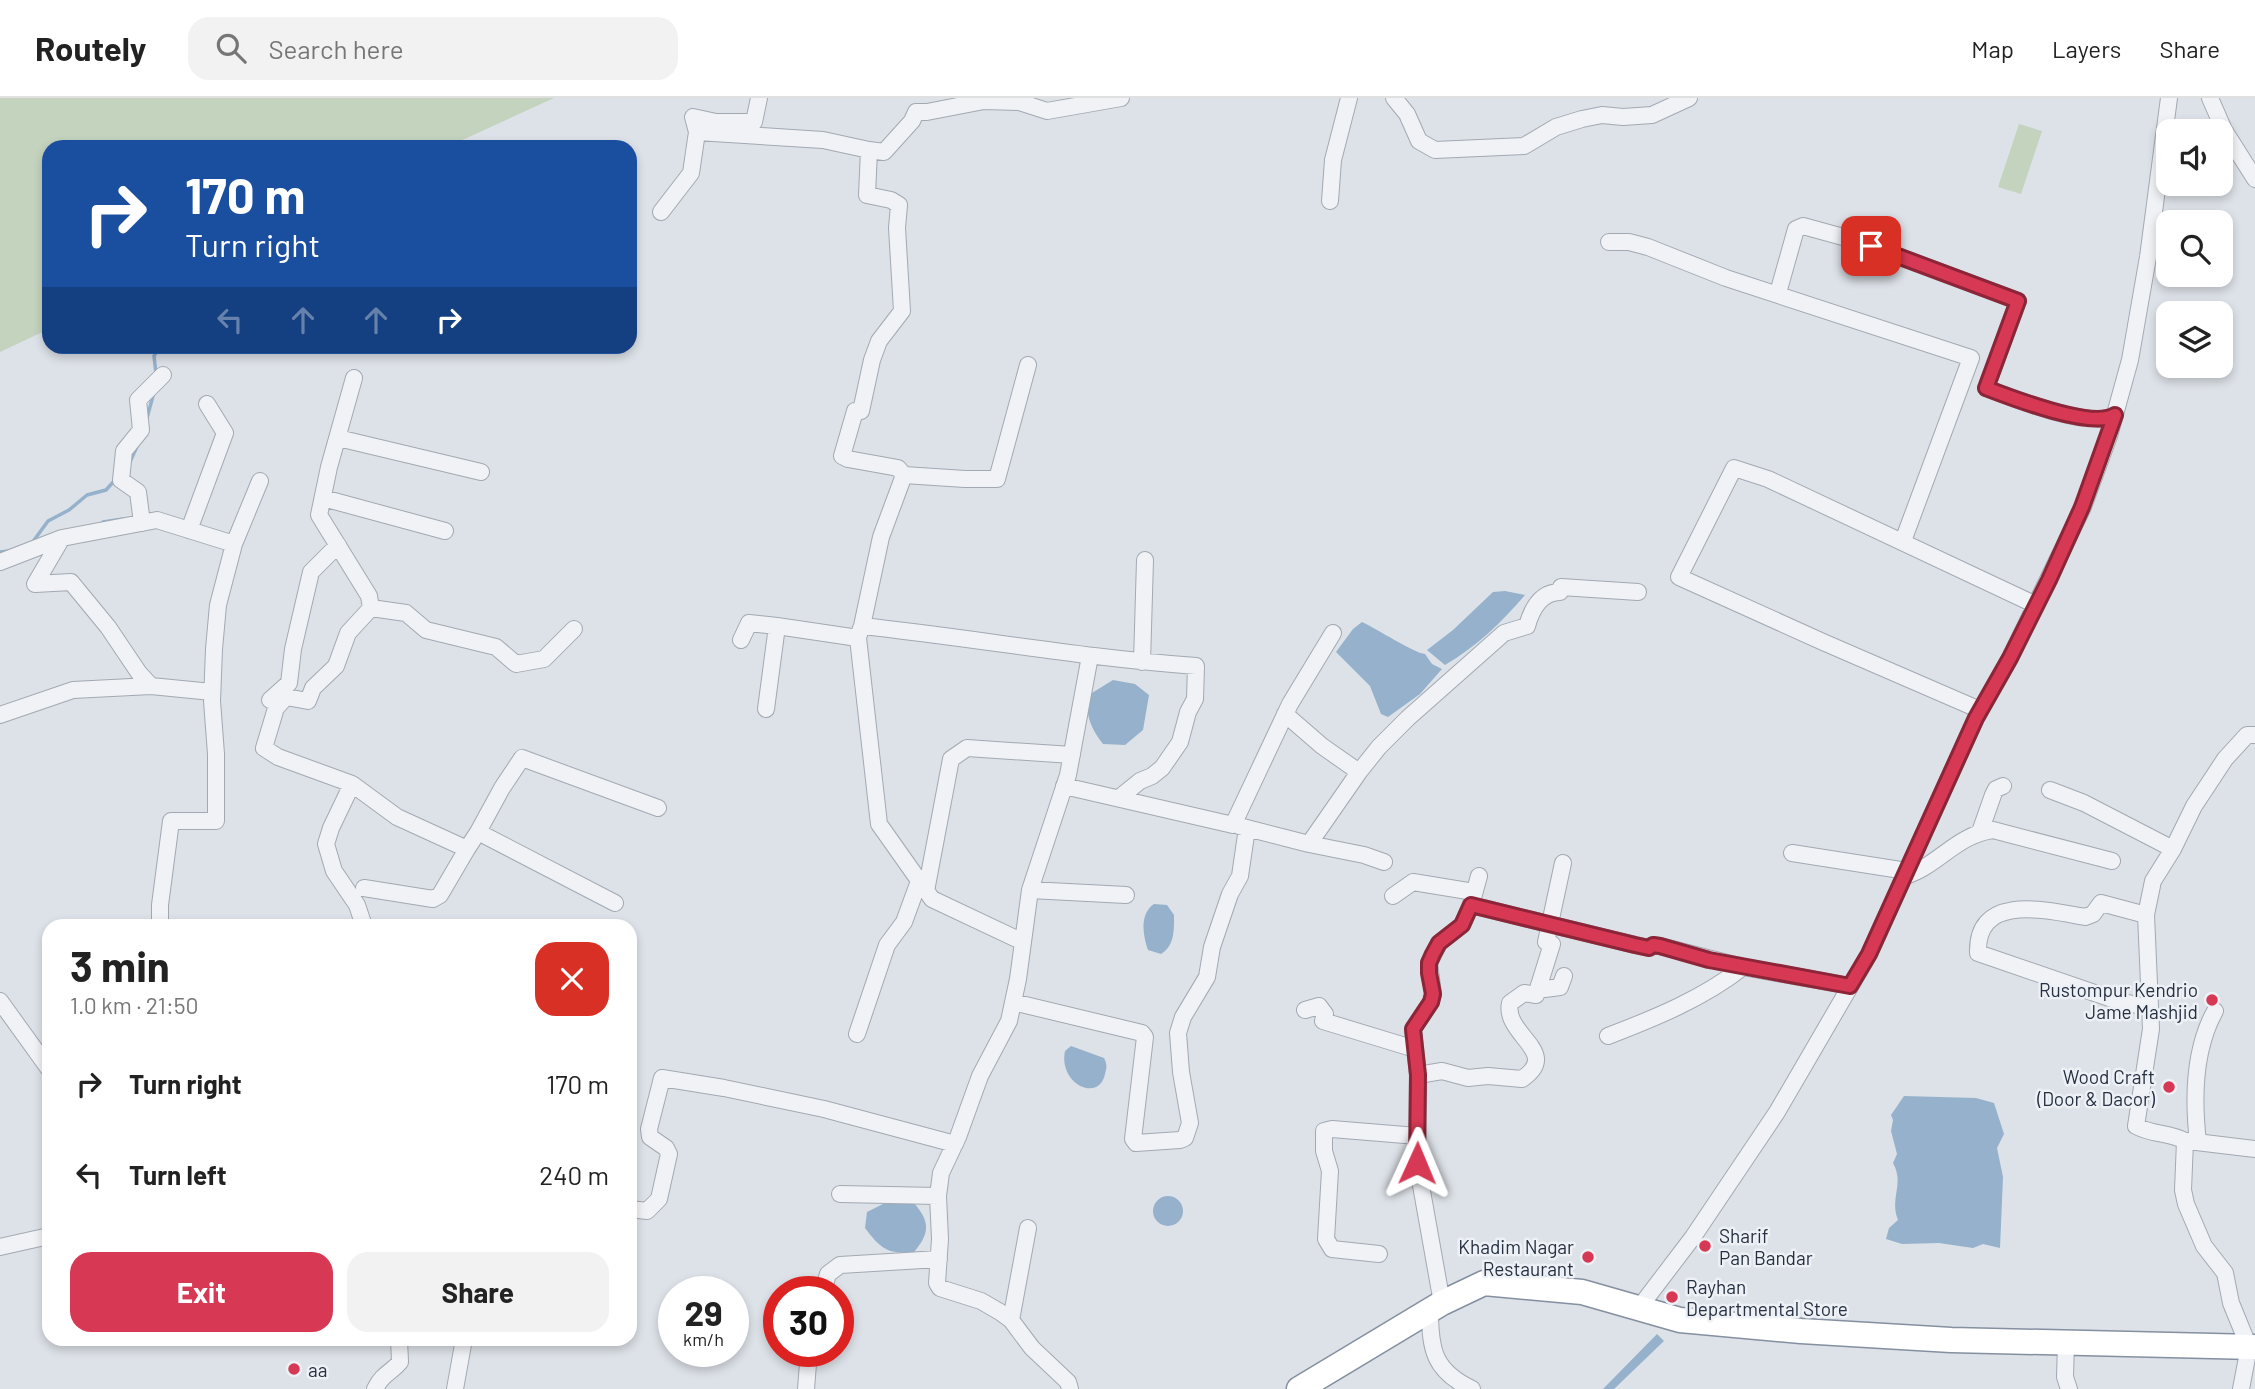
<!DOCTYPE html>
<html lang="en">
<head>
<meta charset="utf-8">
<style>
	body { margin:0; font-family:Barlow,sans-serif; background:#f2f2f2; color:#222; height:100vh; display:flex; flex-direction:column; font-size:26px; white-space:nowrap }
	* { box-sizing:border-box; margin:0 }
	p { font-size:23px; color:#767676 }
	.icon { flex:none; width:38px; height:38px; fill:none; stroke:currentColor; stroke-width:2; stroke-linecap:round; stroke-linejoin:round }
	.map { position:relative; flex:1; overflow:hidden }
	.sheet { position:absolute; left:42px; top:821px; width:595px; height:427px; display:flex; flex-direction:column; background:#fff; border-radius:21px; box-shadow:0 4px 10px #0003 }
	.sheet>* { flex:none }
	.top-card { position:absolute; left:42px; top:42px; width:595px; height:214px; border-radius:21px; box-shadow:0 4px 10px #0003; background:#1a4fa0; color:#fff; overflow:hidden }
	.fabs { position:absolute; left:2156px; top:21px; display:grid; gap:14px }
	.fabs a { display:grid; place-items:center; width:77px; height:77px; border-radius:14px; background:#fff; box-shadow:0 4px 10px #0003; font-size:35px }
	.speed { position:absolute; left:658px; top:1178px; display:flex; gap:14px; font-size:35px; font-weight:700; text-align:center }
	.speed>* { display:grid; place-content:center; width:91px; height:91px; border-radius:50%; background:#fff; box-shadow:0 4px 10px #0003; line-height:1 }
	.speed small { font-size:18px; font-weight:400 }
	.speed .limit { border:10px solid #d22; background:#fff; color:#111 }
	.pin { position:absolute; display:grid; place-items:center; width:60px; height:60px; color:#fff; margin:-30px; border-radius:14px; box-shadow:0 4px 10px #0006 }
	.me { position:absolute; width:77px; margin:-38px; rotate:1deg; stroke-linejoin:round; filter:drop-shadow(0 0 5px #0008) }
	.turn { display:flex; align-items:center; gap:24px; height:147px; padding:0 28px; font-size:32px }
	.turn .icon { width:91px; height:91px; stroke-width:2.5 }
	.turn b { display:block; font-size:49px; line-height:60px }
	.lanes { display:flex; align-items:center; height:66px; padding:0 28px; background:#0003; justify-content:center; gap:35px; direction:ltr }
	.lanes .off { opacity:.35 }
	.round { display:grid; place-items:center; flex:none; width:74px; height:74px; border-radius:21px; background:#f2f2f2 }
	.overview { display:flex; align-items:center; justify-content:space-between; height:119px; padding:0 28px }
	h1 { font-size:42px; font-weight:700; line-height:52px }
	.cta { display:flex; gap:14px; margin-top:auto; padding:14px 28px }
	.cta a { flex:1; height:80px; border-radius:21px; background:#d73955; color:#fff; font-size:28px; font-weight:700; line-height:80px; text-align:center }
	.cta a+a { background:#f2f2f2; color:#222 }
	ul { padding:0; list-style:none }
	li { display:flex; align-items:center; gap:21px; height:91px; padding:0 28px }
	li div { flex:1 }
	li b { display:block; font-size:26px }
	li em { font-style:normal }
	header { display:flex; align-items:center; gap:42px; box-sizing:border-box; height:98px; padding:0 35px; background:#fff; border-bottom:2px solid #e0e0e0 }
	header strong { font-size:33px }
	nav { display:flex; gap:38px; margin-inline-start:auto; font-size:24px }
	.search { width:490px; height:63px; background:#f2f2f2; display:flex; align-items:center; gap:18px; box-sizing:border-box; padding:0 24px; border-radius:21px; color:#767676; font-size:26px }
	.map>svg:first-child { display:block }
	.green { fill:#c4d3be }
	.water { fill:#95b1cb }
	.lines { fill:none; stroke-linecap:round; stroke-linejoin:round }
	.stream { stroke:#95b1cb; stroke-width:3.5 }
	.minor-casing { stroke:#a2a9b2; stroke-width:18 }
	.highway-casing { stroke:#848fa0; stroke-width:27 }
	.minor { stroke:#f0f2f6; stroke-width:16 }
	.highway { stroke:#fff; stroke-width:24 }
	.route-casing { stroke:#8c2537; stroke-width:18 }
	.route { stroke:#d73955; stroke-width:12 }
	.poi-dot { fill:#d73955; stroke:#edf1f6; stroke-width:2.5 }
	.labels { text-anchor:middle; dominant-baseline:central; stroke-width:5; stroke-linejoin:round; paint-order:stroke }
	.poi-label { font-size:19px; fill:#263040; stroke:#edf1f6; text-anchor:end }
</style>
</head>
<body>
<header>
<strong>Routely</strong>
<div class="search"><svg class="icon" aria-label="search" viewBox="0 0 24 24"><circle cx="10" cy="10" r="6"/><path d="M15 15l6 6"/></svg>Search here</div>
<nav><a>Map</a><a>Layers</a><a>Share</a></nav>
</header>
<div class="map">
<svg width="2255" height="1291" viewBox="0 0 2255 1291">
	<rect width="100%" height="100%" fill="#dde2e8"/>
	<path class="green" d="M0,0H554L447,49H49V231L0,254Z
		M2019,26L2042,33L2021,96L1998,89Z"/>
	<path class="water" d="M1505,493L1525,497C1501,525 1477,548 1445,567L1427,552L1453,532L1493,494Z
		M1362,524C1377,531 1414,555 1425,556L1432,566L1442,571L1420,596L1388,619L1381,616L1370,588L1336,554L1353,531Z
		M1113,582L1135,586L1149,597L1143,632L1125,647L1103,646C1091,631 1086,618 1087,598Z
		M1154,806L1167,807L1174,817C1174,831 1175,848 1161,856L1148,852C1143,838 1139,816 1154,806Z
		M1071,948L1104,960C1107,966 1107,969 1105,976C1099,1005 1058,986 1065,953Z
		M1904,998L1976,1000L1994,1005L2004,1036L1997,1050L2003,1079L2000,1150L1983,1146L1973,1150L1939,1145L1902,1146L1886,1141L1889,1130L1898,1122C1889,1099 1905,1087 1893,1065L1897,1056L1891,1033L1893,1022L1891,1017Z
		M1153 1113a15 15 0 1 1 30 0a15 15 0 1 1-30 0Z
		M911,1102C929,1121 932,1133 914,1154C888,1157 880,1150 865,1130L867,1114L883,1106Z
		M1657,1236L1664,1243L1614,1291H1603Z"/>
	<g class="lines">
		<path class="stream" d="M156,276L154,258L160,248
			M147,320L154,294
			M129,366L139,344
			M103,424L123,421
			M32,445L48,423L69,412L87,397L106,392L115,382
			M0,454L9,453"/>
		<defs>
			<path id="minor" d="M759,0L754,24H716L693,19L697,34L823,42L869,52
				M1394,0L1407,16L1419,43L1435,52L1524,48L1556,29L1582,21L1602,17L1623,19L1652,17L1689,0
				M2210,0L2224,32L2255,81
				M1330,103L1333,62L1349,0
				M661,114L691,75L697,34
				M1609,144H1629L1648,149L1726,180L1971,260L1903,443
				M1778,195L1796,131L1803,128L1854,142L2018,203L1986,290C2012,300 2092,332 2115,317
				M354,280L329,369L319,417L369,498L371,510L348,535L336,568L313,590L308,603L286,599L276,610L264,650L278,659L352,686L331,730L326,746L334,773L357,807L364,828
				M338,340L481,374
				M904,377L965,381H997L1028,267
				M323,400L445,433
				M142,425L138,394L121,382L124,353L141,332L138,302L163,277
				M189,432L225,335L207,306
				M234,446L260,383
				M0,464L62,440
				M371,510L406,515L426,532L496,549L516,566L544,561L574,531
				M858,540L879,726L932,801L1023,844
				M741,542L749,525L777,528
				M1142,564L1145,462
				M151,588L139,575L108,529L71,484L35,486L62,440L157,422L234,446L218,507L214,551L212,603L216,656V723H171L160,807V828
				M270,602L289,585L293,551L311,474L338,447
				M766,611L777,528L858,540L861,530
				M1980,612L1823,544L1679,479L1734,370L1768,381L2036,507
				M1285,616L1322,648L1359,674
				M0,617L73,592L151,588L212,594
				M352,686L397,719L467,751L478,734L615,805
				M1064,688L1233,727L1290,606L1333,535
				M2050,692L2084,705L2173,751
				M1119,700L1140,683L1152,678L1162,670L1180,644L1188,614L1195,601L1196,568C1084,560 974,540 862,528L881,439L904,377L898,370L848,361L842,358L855,313H861L872,262L879,243L902,213L897,130L899,107L891,102L867,97L869,52L884,54L912,23L916,14H927L984,3L1019,4L1047,13L1121,0
				M1239,728L1309,746L1364,757L1384,764
				M478,734L502,690L522,660L658,710
				M1980,734L1993,697L1996,691L2003,688
				M1309,746L1359,674L1379,649L1408,620L1504,535L1527,528C1532,510 1541,494 1560,494L1561,489L1638,494
				M1792,755L1907,773
				M1905,778C1938,768 1956,737 1993,732L2112,763
				M364,790L433,801L440,797L467,751
				M1030,792L1126,797
				M926,793L951,661L967,650L1072,657
				M1393,798L1413,784L1474,794
				M1471,807L1635,847L1649,850L1653,847L1660,848L1743,869
				M2146,817L2101,805L2093,816L2085,819C2046,812 1976,795 1978,855L2115,902L2150,910
				M1539,887L1545,891L1560,889L1564,878
				M0,903L49,971
				M1013,904L1142,935L1145,939L1133,1041L1136,1045L1180,1042L1185,1040L1190,1025L1181,974L1178,935L1183,919L1207,879L1212,849L1230,796L1240,778L1247,730
				M1305,912L1319,908L1325,916L1323,923L1415,951
				M857,936L887,847L904,824L919,783
				M1608,938C1655,920 1704,900 1743,869L1850,888
				M1418,977L1442,973L1468,980L1488,978L1522,981C1562,954 1503,937 1510,905L1524,895L1536,897L1552,846L1546,844L1563,765
				M2188,1043L2255,1051
				M2198,1044C2193,1001 2194,951 2215,913
				M840,1096L938,1098
				M630,1111L647,1113L659,1101L669,1056L666,1050L650,1039L649,1031L662,980L724,990L824,1011L955,1046
				M0,1149L49,1138
				M1379,1156L1332,1151L1326,1141L1330,1073L1324,1053V1033L1332,1031L1417,1038
				M823,1194L828,1176L840,1167L939,1161
				M1442,1205L1417,1065L1418,977L1413,931L1431,904L1433,896L1429,865L1439,845L1462,827L1471,807L1479,778
				M1639,1210L1693,1139L1777,1014L1869,856L1976,620L2010,560L2083,409L2109,338L2130,262L2148,159L2169,0
				M1430,1213C1430,1252 1434,1273 1472,1291
				M1011,1222L1028,1130
				M2066,1245L2065,1279L2069,1291
				M375,1291C383,1275 391,1275 400,1264L399,1241
				M455,1291L464,1241
				M806,1291L809,1253
				M1070,1291L1068,1284L1032,1250L1011,1222L1000,1214L981,1203L940,1190L937,1185L940,1141L938,1098L941,1075L958,1039L980,978L1009,923L1018,881L1030,792L1068,677L1090,558
				M2241,1291L2249,1249L2231,1205L2225,1175L2204,1148L2186,1106L2183,1092L2185,1043C2169,1034 2152,1037 2136,1028L2151,931L2146,817L2153,783L2173,751L2194,708L2225,661L2247,637H2255"/>
			<path id="highway" d="M1299,1291L1442,1205L1484,1185L1582,1194L1680,1222L1801,1233L1951,1242L2255,1249"/>
		</defs>
		<use href="#minor" class="minor-casing"/>
		<use href="#highway" class="highway-casing"/>
		<use href="#minor" class="minor"/>
		<use href="#highway" class="highway"/>
	</g>
	<g class="lines">
		<defs>
			<path id="route" d="M1417,1065L1418,977L1413,931L1431,904L1433,896L1429,875V865L1433,856L1439,845L1462,827L1471,807L1635,847L1649,850L1653,847L1660,848L1709,862L1850,888L1869,856L1976,620L2010,560L2049,482L2082,409L2115,317C2092,331 2012,300 1986,290L2018,203L1871,148"/>
		</defs>
		<use href="#route" class="route-casing"/>
		<use href="#route" class="route"/>
	</g>
	<g class="poi-dot">
		<circle cx="2212" cy="902" r="7"/>
		<circle cx="2169" cy="989" r="7"/>
		<circle cx="1705" cy="1148" r="7"/>
		<circle cx="1588" cy="1159" r="7"/>
		<circle cx="1672" cy="1199" r="7"/>
		<circle cx="294" cy="1271" r="7"/>
	</g>
	<g class="labels">
		<g class="poi-label">
			<text x="2198" y="891">Rustompur Kendrio<tspan x="2198" dy="22">Jame Mashjid</tspan></text>
			<text x="2155" y="978">Wood Craft<tspan x="2155" dy="22">(Door &amp; Dacor)</tspan></text>
			<text x="1719" y="1137" text-anchor="start">Sharif<tspan x="1719" dy="22">Pan Bandar</tspan></text>
			<text x="1574" y="1148">Khadim Nagar<tspan x="1574" dy="22">Restaurant</tspan></text>
			<text x="1686" y="1188" text-anchor="start">Rayhan<tspan x="1686" dy="22">Departmental Store</tspan></text>
			<text x="308" y="1271" text-anchor="start">aa</text>
		</g>
	</g>
</svg>
<div class="fabs">
<a><svg class="icon" aria-label="sound" viewBox="0 0 24 24"><path d="M4 9h4l5-4v14l-5-4H4zM17 9q2 3 0 6"/></svg></a>
<a><svg class="icon" aria-label="search" viewBox="0 0 24 24"><circle cx="10" cy="10" r="6"/><path d="M15 15l6 6"/></svg></a>
<a><svg class="icon" aria-label="layers" viewBox="0 0 24 24"><path d="M12 4l9 5-9 5-9-5zM3 14l9 5 9-5"/></svg></a>
</div>
<div class="speed"><div>29<small>km/h</small></div><div class="limit">30</div></div>
<div class="pin" style="left:1871px;top:148px;background:#d93025"><svg class="icon" aria-label="arrive" viewBox="0 0 24 24"><path d="M6 21V4h12l-3 4 3 4H6"/></svg></div>
<svg class="me" style="left:1417px;top:1065px" viewBox="-20 -20 40 40"><path d="M0-17L14 15 0 8-14 15z" fill="#d73955" stroke="#fff" stroke-width="4"/></svg>
<div class="top-card">
<div class="turn"><svg class="icon" aria-label="right" viewBox="0 0 24 24"><path d="M7 20v-9h11M14 6l5 5-5 5"/></svg><div><b>170 m</b>Turn right</div></div>
<div class="lanes"><svg class="icon off" aria-label="left" viewBox="0 0 24 24"><path d="M17 20v-9H6M10 6l-5 5 5 5"/></svg><svg class="icon off" aria-label="ahead" viewBox="0 0 24 24"><path d="M12 20V5M6 11l6-6 6 6"/></svg><svg class="icon off" aria-label="ahead" viewBox="0 0 24 24"><path d="M12 20V5M6 11l6-6 6 6"/></svg><svg class="icon" aria-label="right" viewBox="0 0 24 24"><path d="M7 20v-9h11M14 6l5 5-5 5"/></svg></div>
</div>
<section class="sheet">
<div class="overview"><div><h1>3 min</h1><p>1.0 km · 21:50</p></div><a class="round" style="background:#d93025;color:#fff"><svg class="icon" aria-label="close" viewBox="0 0 24 24"><path d="M6 6l12 12M18 6L6 18"/></svg></a></div>
<ul>
<li><svg class="icon" aria-label="right" viewBox="0 0 24 24"><path d="M7 20v-9h11M14 6l5 5-5 5"/></svg><div><b>Turn right</b></div><em>170 m</em></li>
<li><svg class="icon" aria-label="left" viewBox="0 0 24 24"><path d="M17 20v-9H6M10 6l-5 5 5 5"/></svg><div><b>Turn left</b></div><em>240 m</em></li>
</ul>
<div class="cta"><a>Exit</a><a>Share</a></div>
</section>
</div>
</body>
</html>
